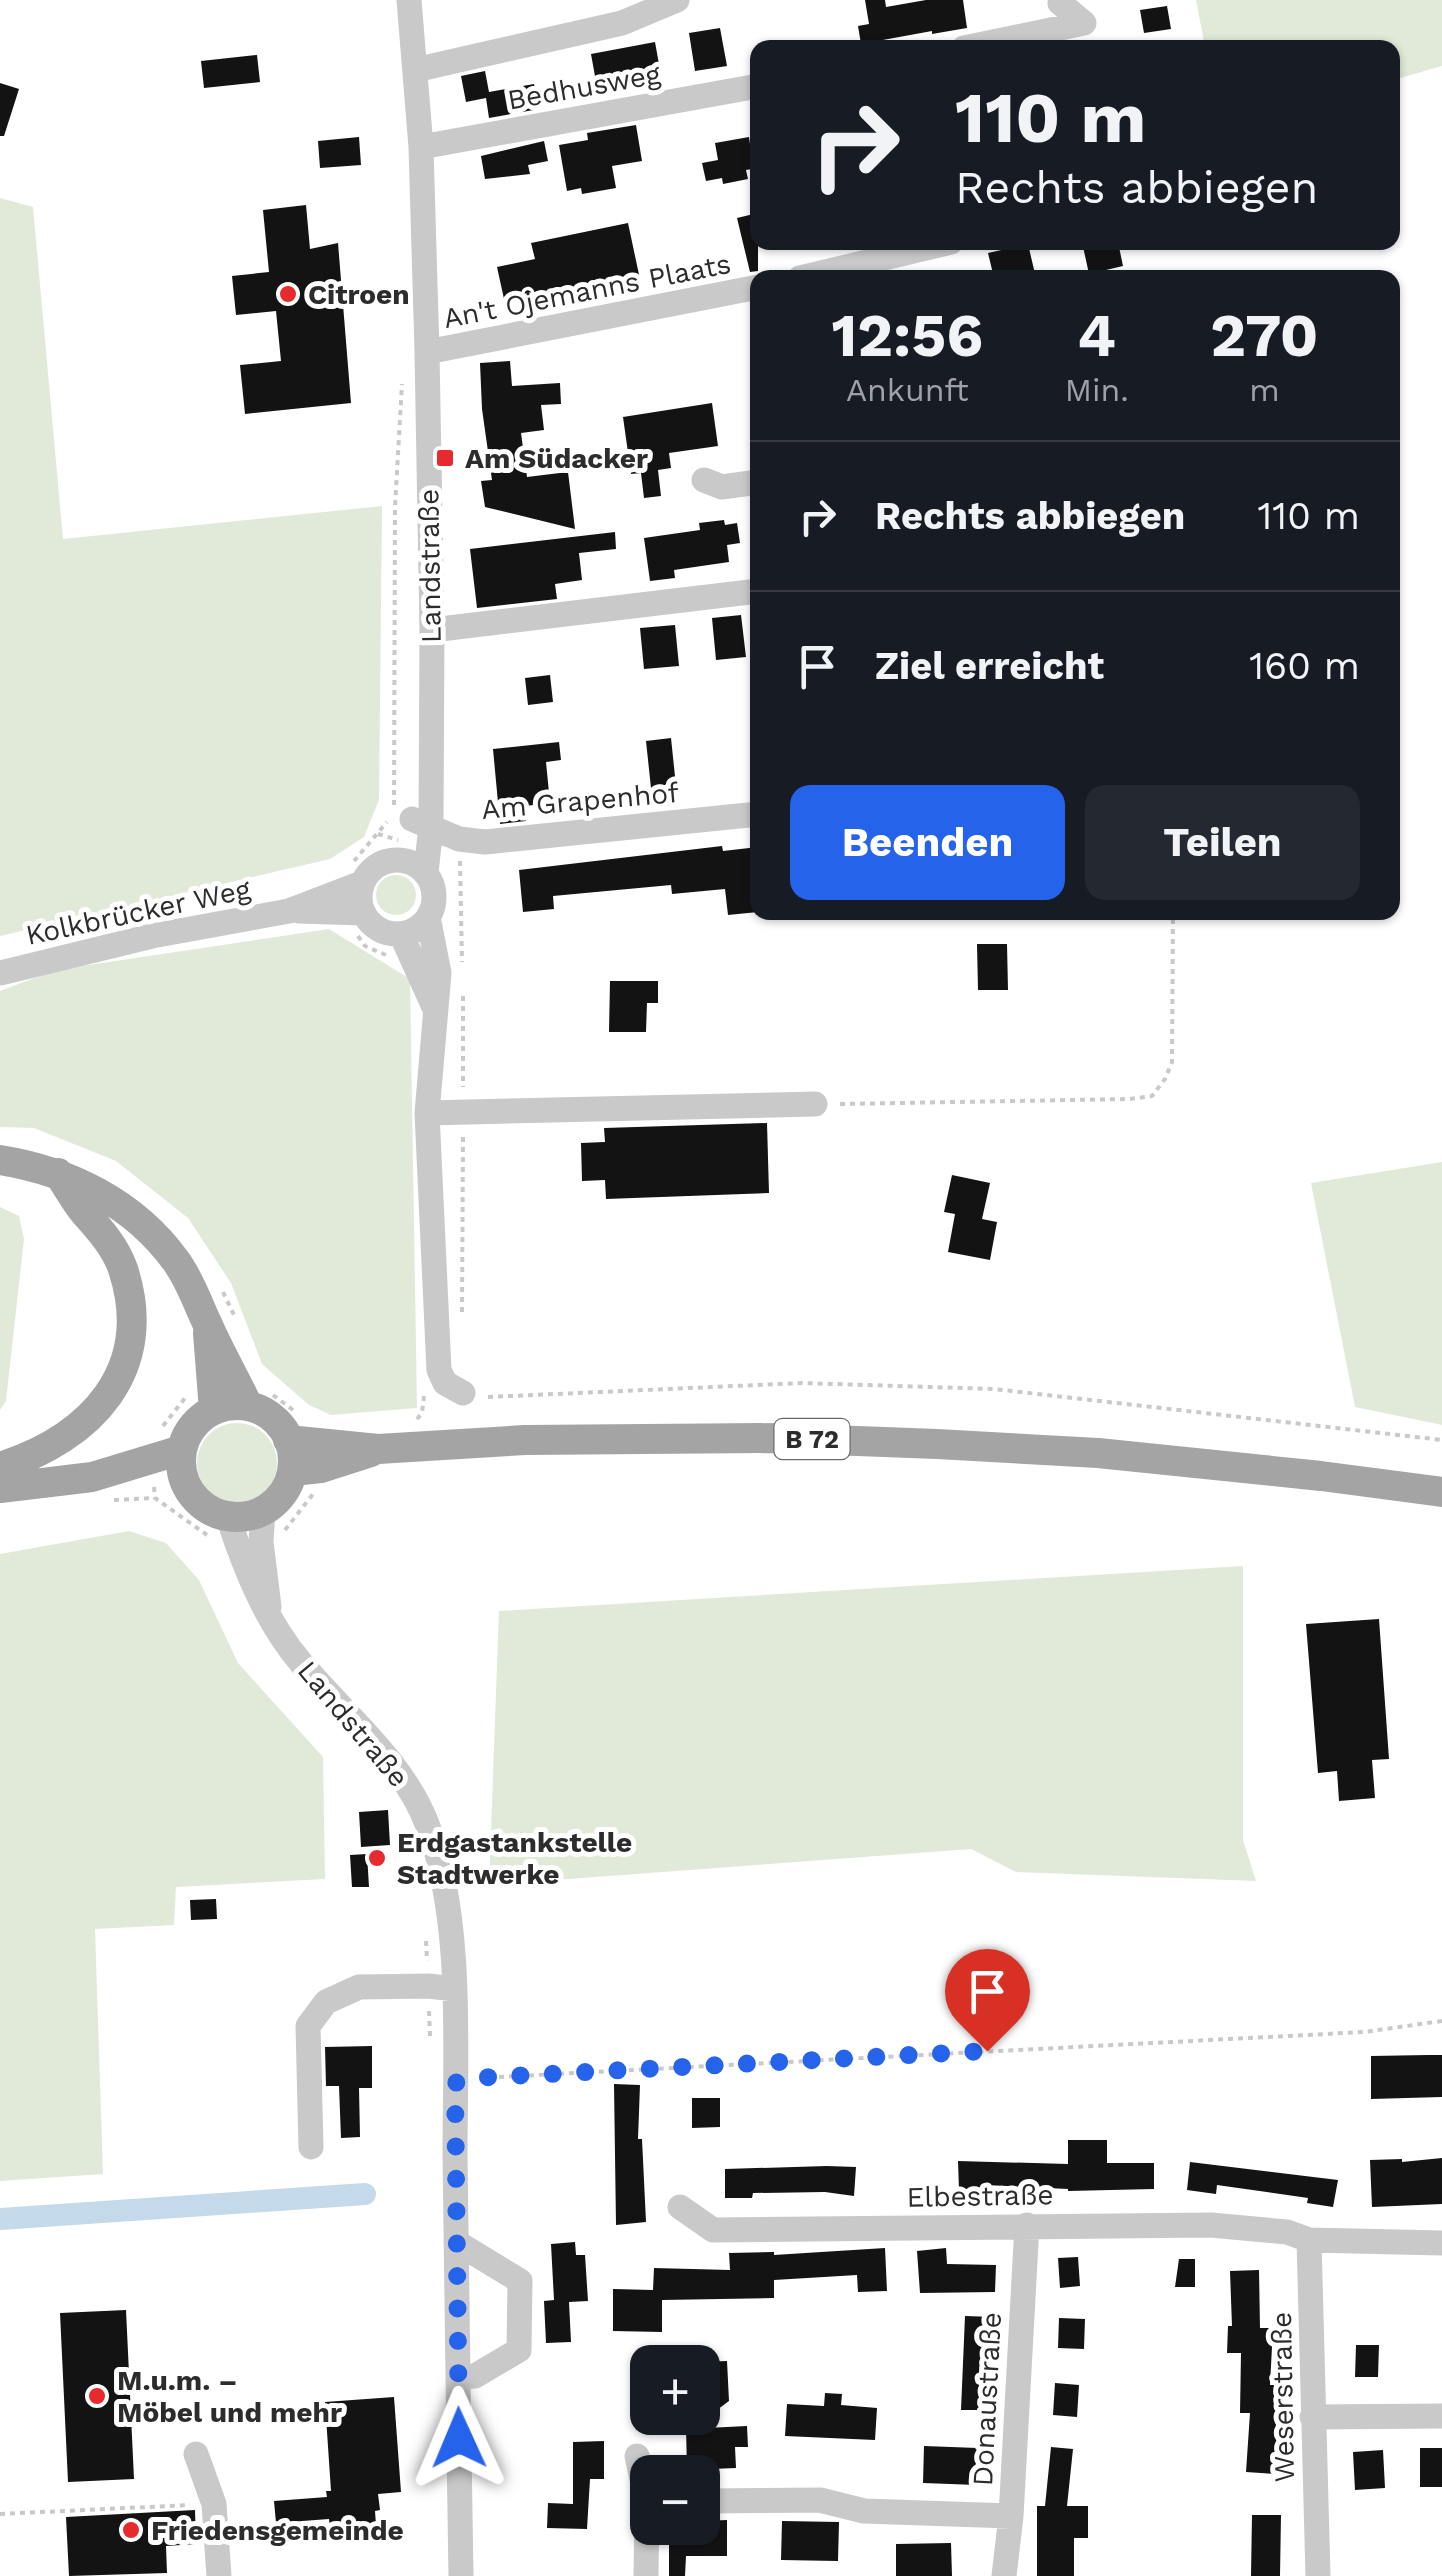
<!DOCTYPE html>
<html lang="de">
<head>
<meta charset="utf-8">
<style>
	body { margin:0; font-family:"Work Sans",sans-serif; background:#242831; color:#f1f3f6; height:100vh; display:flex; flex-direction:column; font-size:38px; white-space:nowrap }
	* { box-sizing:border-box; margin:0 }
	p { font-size:32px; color:#9ea1a6 }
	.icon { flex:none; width:55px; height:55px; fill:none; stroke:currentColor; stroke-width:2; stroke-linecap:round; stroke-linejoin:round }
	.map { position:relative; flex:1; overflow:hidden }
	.side { position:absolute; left:750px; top:270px; width:650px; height:650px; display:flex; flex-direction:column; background:#171b24; border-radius:20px; box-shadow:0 2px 8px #0004 }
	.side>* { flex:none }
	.hud { position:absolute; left:750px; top:40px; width:650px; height:210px; border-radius:20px; box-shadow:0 2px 8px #0004; background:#171b24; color:#f1f3f6; overflow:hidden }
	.buttons { position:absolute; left:630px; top:2345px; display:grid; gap:20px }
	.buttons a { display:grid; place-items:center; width:90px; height:90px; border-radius:20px; background:#171b24; box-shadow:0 2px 8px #0004; font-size:50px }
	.pin { position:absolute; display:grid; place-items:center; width:85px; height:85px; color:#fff; margin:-102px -42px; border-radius:50% 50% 50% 0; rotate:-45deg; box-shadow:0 0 10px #0007 }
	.pin .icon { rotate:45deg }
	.me { position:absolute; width:110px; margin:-55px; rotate:359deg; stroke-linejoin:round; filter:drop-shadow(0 0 8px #0008) }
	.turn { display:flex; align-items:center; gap:35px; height:210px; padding:0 40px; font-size:45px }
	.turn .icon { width:130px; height:130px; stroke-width:2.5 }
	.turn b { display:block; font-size:70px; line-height:85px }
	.eta { display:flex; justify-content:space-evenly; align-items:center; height:170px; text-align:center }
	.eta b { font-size:60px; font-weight:700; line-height:70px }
	.primary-button { display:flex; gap:20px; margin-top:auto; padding:20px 40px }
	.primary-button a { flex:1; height:115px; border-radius:20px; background:#2563eb; color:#fff; font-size:40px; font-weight:700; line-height:115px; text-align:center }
	.primary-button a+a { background:#242831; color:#f1f3f6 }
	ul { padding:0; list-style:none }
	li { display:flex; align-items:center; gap:30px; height:150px; padding:0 40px; border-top:2px solid #363941 }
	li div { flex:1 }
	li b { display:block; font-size:38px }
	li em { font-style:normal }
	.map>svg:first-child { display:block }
	.green { fill:#e1ead9 }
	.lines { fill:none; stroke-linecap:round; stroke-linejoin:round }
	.canal { stroke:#c4daeb; stroke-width:22 }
	.building { fill:#131313 }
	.path { stroke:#c9c9c9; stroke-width:4; stroke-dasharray:5 5; stroke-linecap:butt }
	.minor { stroke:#c9c9c9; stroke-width:25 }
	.major { stroke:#a4a4a4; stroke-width:30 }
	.route { stroke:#2563eb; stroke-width:18; stroke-dasharray:0 32.4 }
	.poi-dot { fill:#e72a2d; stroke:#fff; stroke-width:4 }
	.labels { text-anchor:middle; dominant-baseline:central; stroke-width:10; stroke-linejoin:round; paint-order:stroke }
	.shield { fill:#fff; stroke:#6b6b6b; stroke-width:2.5 }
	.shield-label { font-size:25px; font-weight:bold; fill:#2c2c2c }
	.street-label { font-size:28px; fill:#2c2c2c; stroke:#fff }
	.poi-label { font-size:28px; font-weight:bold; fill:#2c2c2c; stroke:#fff; text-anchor:start }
</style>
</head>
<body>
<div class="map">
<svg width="1442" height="2576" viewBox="0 0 1442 2576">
	<rect width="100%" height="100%" fill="#fff"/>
	<path class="green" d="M1196,0H1442V66L1393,80L1392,48L1205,47Z
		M0,198L33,207L63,539L382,506L379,800L364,837L330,859L0,936Z
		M376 895a20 20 0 1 1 40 0a20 20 0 1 1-40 0Z
		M329,929L410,979L417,1408L331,1415L309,1405L262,1364L231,1283L188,1218L116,1161L34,1128L0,1127V991L55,970Z
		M1442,1162V1425L1355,1407L1311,1183Z
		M0,1207L19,1216L24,1239L6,1401L0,1410Z
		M197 1463a40 40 0 1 1 80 0a40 40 0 1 1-80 0Z
		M129,1531L166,1543L199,1580L238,1663L323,1757L325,1879L176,1887L174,1925L95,1929L103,2174L0,2181V1554Z
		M1243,1566V1840L1256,1881L1016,1872L971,1849L489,1885L499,1611Z"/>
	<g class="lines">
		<path class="canal" d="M0,2219L365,2194"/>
	</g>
	<path class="building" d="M865,0H885L886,7L926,0H963L967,28L932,34V31L861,44L858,26L869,24Z
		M1167,6L1171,29L1144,33L1140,10Z
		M720,28L727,66L695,71L689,33Z
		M655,42L662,81L598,93L591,54Z
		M257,55L260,82L204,88L201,61Z
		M485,71L489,92L534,84L539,109L489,118L486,98L466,102L461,76Z
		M0,83L19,89L4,136H0Z
		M636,125L642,161L612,166L616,188L582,194L581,188L567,191L559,145L588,140L587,133Z
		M359,137L361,165L320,168L318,141Z
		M749,137L750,144L758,142V168L746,170L748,179L723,184L722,178L706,181L702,163L718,160L715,143Z
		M544,141L548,161L528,165L530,174L485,179L481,156Z
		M306,205L310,249L338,243L351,403L245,414L240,365L281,361L276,311L236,315L232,276L269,272L263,210Z
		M758,213V271L750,272L737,218Z
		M628,223L641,284L542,305L539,291L504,299L497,267L535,259L531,243Z
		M1082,242H1118L1123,266L1089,274Z
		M1028,244L1036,278H994L988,253Z
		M510,361L512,386L560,383L561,404L541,405L544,430L521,433L527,477L568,472L575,529L485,507L481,481L492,480L482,409L480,363Z
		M712,403L718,446L669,453L671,468L658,470L661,496L644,498L641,473L631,474L623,417Z
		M724,520L725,525L737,523L740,543L727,545L729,562L674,570L675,578L650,581L644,538L700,530L699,523Z
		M615,532L616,549L579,553L582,580L555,584L557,599L477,608L470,549Z
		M741,615L746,657L716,660L712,618Z
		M675,625L679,666L644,669L640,628Z
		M550,675L553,702L528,705L525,678Z
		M671,738L678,805L653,807L646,741Z
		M559,742L561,760L546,762L550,803L525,806L526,821L500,824L493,749Z
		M722,846L723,851L758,847V912L728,915L725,889L672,894L671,885L553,896L554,909L523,912L519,870Z
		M977,944H1007L1008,990H978Z
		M610,981H658V1003H647L646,1032H609Z
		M767,1123L769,1193L606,1199L605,1180L582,1181L581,1143L605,1142L604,1128Z
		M952,1175L990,1183L982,1219L997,1222L990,1260L948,1252L955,1214L944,1212Z
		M1379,1619L1389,1759L1372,1760L1375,1798L1339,1801L1337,1771L1318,1773L1306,1624Z
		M388,1810L390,1845L361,1847L359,1812Z
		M367,1854L369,1887H352L350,1855Z
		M216,1899L217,1919L191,1920L190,1900Z
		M372,2046V2088H359L360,2137L341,2138L339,2086H326L325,2047Z
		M1428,2055H1442V2097L1371,2099V2056Z
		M614,2084L640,2085L638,2139H642L646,2222L616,2225Z
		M692,2098H720V2127L692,2128Z
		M1068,2140H1107V2163H1154V2189L1068,2191V2189L984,2185V2189L959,2190L958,2161L1068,2164Z
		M1442,2158V2204L1372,2207L1370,2160L1402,2159V2162Z
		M1190,2162L1338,2180L1333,2207L1307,2203L1308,2198L1217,2185L1216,2194L1187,2190Z
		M827,2166L856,2167L854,2196L825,2192L753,2193L752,2198H725V2169Z
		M575,2242L576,2255H585L588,2301L569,2302L571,2342L546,2343L544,2301L554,2300L551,2244Z
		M885,2248L887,2291L858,2292L857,2275L774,2280V2298L662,2300V2332L613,2331V2289L653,2290L654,2268L730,2270L729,2253L774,2252V2255Z
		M946,2248L947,2264L996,2265L995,2292L920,2293L917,2251Z
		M1078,2257L1080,2286L1060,2288L1058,2258Z
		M1179,2259H1195V2287H1175Z
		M1259,2270L1260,2328H1273L1270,2385H1275L1277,2474L1246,2472L1250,2413H1240L1241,2353H1227L1228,2326H1232L1230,2271Z
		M126,2310L134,2479L68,2482L60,2313Z
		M965,2316L995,2317V2410H961Z
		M1059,2318L1085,2319L1084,2349L1058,2348Z
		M1356,2345H1379L1378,2377H1355Z
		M727,2361L729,2401L702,2421V2362Z
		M1055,2383L1079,2385L1077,2417L1053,2415Z
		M825,2393L842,2394L841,2405L877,2408L875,2440L785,2436L787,2404L824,2406Z
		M394,2397L401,2492L378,2494L380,2510L375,2511L376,2525L330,2529L329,2519L276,2523L274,2501L327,2497L326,2491H331L325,2402Z
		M747,2426L748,2447H735L736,2468L687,2470L686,2429Z
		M604,2441V2479H590L587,2529L547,2528L548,2503L573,2504V2442Z
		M924,2446L978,2448L977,2485L923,2483Z
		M1051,2447L1073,2449L1067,2506H1088V2538H1074V2576H1037V2506H1045Z
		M1420,2448H1442V2487H1420Z
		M1383,2450L1385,2488L1355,2490L1353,2452Z
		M195,2510L196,2544L166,2546L167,2573L69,2576L66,2517Z
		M1252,2515H1281L1280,2576H1251Z
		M727,2520V2556H686L685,2576H669V2540H685V2528H702V2521Z
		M782,2521L839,2522L838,2561L781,2560Z
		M951,2543L952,2576H896V2544Z"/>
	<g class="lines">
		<path class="path" d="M394,805L395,507L402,384
			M378,834L398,840
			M354,861L387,822
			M460,861L462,962
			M358,936L365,946L386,955
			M463,996V1087
			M840,1104L1130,1099L1152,1096L1165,1079L1172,1062L1173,912
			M223,1292L234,1315
			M462,1312L463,1136
			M273,1395L297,1413
			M488,1397L802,1383L994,1389L1442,1440
			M417,1419L422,1413L424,1396
			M163,1426L185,1398
			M154,1487L155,1498L207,1535
			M114,1500L154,1498
			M285,1530L313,1494
			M426,1941L427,1961
			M429,2011L430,2036
			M479,2078L1364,2032L1442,2021
			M0,2514L190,2505"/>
		<path class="minor" d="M409,0L421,147L427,352L432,630L431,825L426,873
			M964,48L1084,23L1060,3
			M415,70L622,23L677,0
			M421,147L758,86
			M800,278L951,242
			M427,352L758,287
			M704,480L722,487L758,482
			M432,630L758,591
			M412,819L459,839L485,842L758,814
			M360 897a37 37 0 1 1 74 0a37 37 0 1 1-74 0Z
			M299,911L363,913
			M428,917L439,973L427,1113L439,1370L445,1383L463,1393
			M401,934L434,1007
			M0,973L152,936L289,911L362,883
			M427,1113L815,1104
			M263,1511L261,1542L269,1607
			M228,1517C245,1569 266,1622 302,1664C345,1715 403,1761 427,1824C464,1917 455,2053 455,2153C456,2294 459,2435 461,2576
			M311,2147L308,2026L326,2002L359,1987L428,1986L455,1989
			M680,2207L713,2230L1211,2225L1287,2232L1309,2240L1318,2576
			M1309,2240L1442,2243
			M456,2242L520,2281L519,2350L475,2376L458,2377
			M1312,2417L1442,2416
			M196,2454L214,2504L219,2576
			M637,2456L647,2502L646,2576
			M702,2501L820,2500L864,2511L1011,2516
			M1004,2576L1011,2516L1027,2225"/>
		<path class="major" d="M0,1160C69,1171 134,1203 176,1261C190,1280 197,1302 207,1323C219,1351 235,1378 248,1406
			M208,1333L214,1410
			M181 1461a56 56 0 1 1 112 0a56 56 0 1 1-112 0Z
			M288,1440L378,1449L525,1440L778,1438L937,1444L1098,1453L1321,1476L1442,1492
			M0,1467C91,1438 156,1370 123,1269C115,1246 99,1229 84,1212C74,1200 67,1186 58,1173
			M292,1471L321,1468L371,1452
			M0,1488L92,1477L181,1450"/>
	</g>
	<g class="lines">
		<path class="route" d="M459,2438L455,2083L472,2078L987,2051"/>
	</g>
	<g class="poi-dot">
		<circle cx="288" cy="294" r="10"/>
		<rect x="435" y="448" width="20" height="20" rx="5"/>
		<circle cx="377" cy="1858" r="10"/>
		<circle cx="97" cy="2396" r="10"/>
		<circle cx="131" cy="2530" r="10"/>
	</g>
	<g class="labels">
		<rect class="shield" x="774.5" y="1419" width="75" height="40" rx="8"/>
		<g class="shield-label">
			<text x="812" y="1439">B 72</text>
		</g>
		<g class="street-label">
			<text transform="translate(584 87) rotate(-10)">Bedhusweg</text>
			<text transform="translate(587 291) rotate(-11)">An't Ojemanns Plaats</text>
			<text transform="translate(430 566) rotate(-91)">Landstraße</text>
			<text transform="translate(580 801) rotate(-5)">Am Grapenhof</text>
			<text transform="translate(138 912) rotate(-12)">Kolkbrücker Weg</text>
			<text transform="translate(353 1724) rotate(50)">Landstraße</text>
			<text transform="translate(980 2196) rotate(-1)">Elbestraße</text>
			<text transform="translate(1283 2397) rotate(-91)">Weserstraße</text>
			<text transform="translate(987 2399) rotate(-87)">Donaustraße</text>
		</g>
		<g class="poi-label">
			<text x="308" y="294">Citroen</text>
			<text x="465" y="458">Am Südacker</text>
			<text x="397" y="1842">Erdgastankstelle<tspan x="397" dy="32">Stadtwerke</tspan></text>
			<text x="117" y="2380">M.u.m. –<tspan x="117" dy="32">Möbel und mehr</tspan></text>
			<text x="151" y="2530">Friedensgemeinde</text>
		</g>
	</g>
</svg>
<div class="buttons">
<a>+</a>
<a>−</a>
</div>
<div class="pin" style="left:987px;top:2051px;background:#d93025"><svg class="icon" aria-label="arrive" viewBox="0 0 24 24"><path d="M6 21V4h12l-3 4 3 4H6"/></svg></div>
<svg class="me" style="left:459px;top:2438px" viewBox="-20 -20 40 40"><path d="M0-17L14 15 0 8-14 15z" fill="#2563eb" stroke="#fff" stroke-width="4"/></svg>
<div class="hud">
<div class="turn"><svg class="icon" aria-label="right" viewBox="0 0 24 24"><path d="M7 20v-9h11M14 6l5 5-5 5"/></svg><div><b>110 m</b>Rechts abbiegen</div></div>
</div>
<section class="side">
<div class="eta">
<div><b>12:56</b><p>Ankunft</p></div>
<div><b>4</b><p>Min.</p></div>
<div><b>270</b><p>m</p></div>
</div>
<ul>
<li><svg class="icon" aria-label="right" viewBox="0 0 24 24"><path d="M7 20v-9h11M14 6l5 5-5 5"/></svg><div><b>Rechts abbiegen</b></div><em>110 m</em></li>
<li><svg class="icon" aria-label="arrive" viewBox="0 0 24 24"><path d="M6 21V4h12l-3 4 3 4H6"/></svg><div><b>Ziel erreicht</b></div><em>160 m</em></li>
</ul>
<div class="primary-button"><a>Beenden</a><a>Teilen</a></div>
</section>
</div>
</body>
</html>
